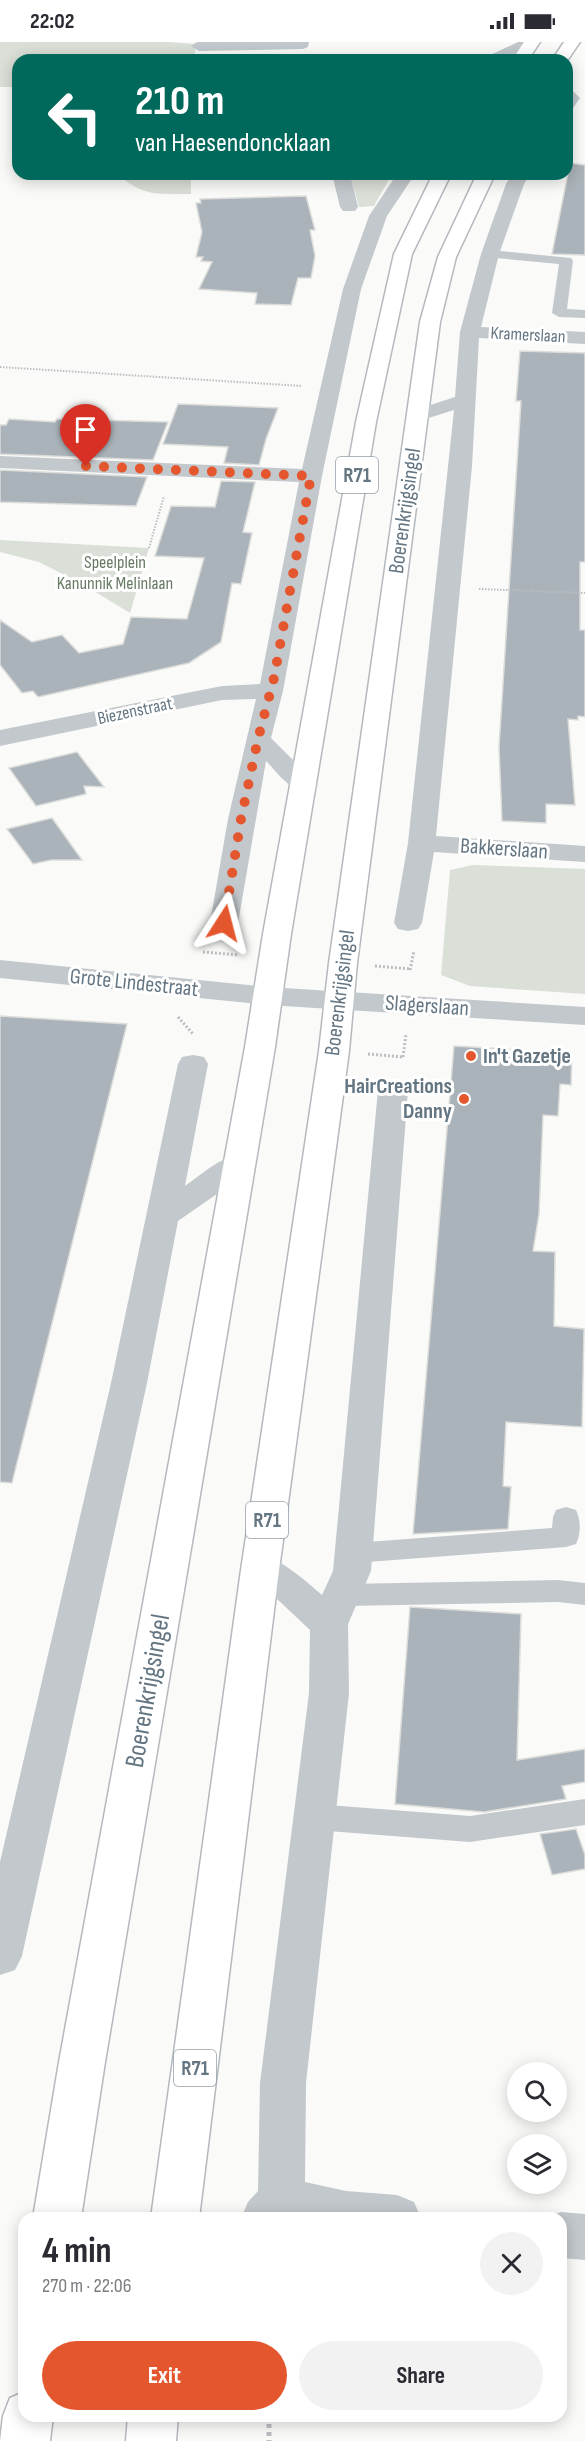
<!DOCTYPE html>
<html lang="en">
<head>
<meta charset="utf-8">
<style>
	body { margin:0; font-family:"Sofia Sans Condensed",sans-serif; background:#f2f2f3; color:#2b2b33; height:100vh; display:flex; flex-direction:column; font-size:22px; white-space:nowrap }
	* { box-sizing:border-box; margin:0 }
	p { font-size:20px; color:#7c7c81 }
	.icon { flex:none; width:33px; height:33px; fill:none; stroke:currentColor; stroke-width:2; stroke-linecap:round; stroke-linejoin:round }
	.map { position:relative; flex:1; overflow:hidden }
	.drawer { position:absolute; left:18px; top:2170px; width:549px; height:210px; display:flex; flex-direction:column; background:#fff; border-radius:18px; box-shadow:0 3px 15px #0003 }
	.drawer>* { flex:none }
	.hud { position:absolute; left:12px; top:12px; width:561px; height:126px; border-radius:18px; box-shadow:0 3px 15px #0003; background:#00695c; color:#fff; overflow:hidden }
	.fabs { position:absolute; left:507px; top:2020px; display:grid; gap:12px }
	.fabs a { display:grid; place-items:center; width:60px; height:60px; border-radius:50%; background:#fff; box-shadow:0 3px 15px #0003; font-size:30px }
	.pin { position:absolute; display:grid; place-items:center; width:51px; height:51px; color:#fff; margin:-62px -26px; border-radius:50% 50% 50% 0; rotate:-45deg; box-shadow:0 0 6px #0007 }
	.pin .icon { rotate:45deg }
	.me { position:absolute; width:66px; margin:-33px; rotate:9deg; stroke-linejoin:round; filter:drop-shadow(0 0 4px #0008) }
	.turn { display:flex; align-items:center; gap:21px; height:126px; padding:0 24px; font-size:27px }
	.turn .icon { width:78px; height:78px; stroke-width:2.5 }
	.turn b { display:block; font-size:42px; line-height:51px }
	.round { display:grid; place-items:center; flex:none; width:63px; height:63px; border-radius:32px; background:#f2f2f3 }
	.head { display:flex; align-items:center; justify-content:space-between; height:102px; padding:0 24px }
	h1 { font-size:36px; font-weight:700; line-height:45px }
	.action { display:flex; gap:12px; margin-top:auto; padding:12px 24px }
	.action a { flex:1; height:69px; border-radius:36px; background:#e4572e; color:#fff; font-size:24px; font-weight:700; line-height:69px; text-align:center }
	.action a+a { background:#f2f2f3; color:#2b2b33 }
	.status { display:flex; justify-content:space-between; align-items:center; height:42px; padding:0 30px; background:#fff; direction:ltr }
	.status svg { height:16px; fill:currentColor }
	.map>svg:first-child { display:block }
	.green { fill:#dadfd7 }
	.building { fill:#aab3b9; stroke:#dcdcda; stroke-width:1.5 }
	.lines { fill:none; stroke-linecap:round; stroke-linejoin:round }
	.trunk-casing { stroke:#b4b9bd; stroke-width:3 }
	.path-far2 { stroke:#bbbfc2; stroke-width:2; stroke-dasharray:1.5 1.5; stroke-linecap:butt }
	.path-far1 { stroke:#bbbfc2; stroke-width:3; stroke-dasharray:2 2; stroke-linecap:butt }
	.path { stroke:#bbbfc2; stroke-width:5; stroke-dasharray:4 4; stroke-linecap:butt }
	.service { fill:#c3c8cc; fill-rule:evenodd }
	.minor { fill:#c3c8cc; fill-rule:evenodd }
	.trunk { fill:#fff; fill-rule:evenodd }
	.route { stroke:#e4572e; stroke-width:10; stroke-dasharray:0 18 }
	.poi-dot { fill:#e4572e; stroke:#fff; stroke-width:2 }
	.labels { text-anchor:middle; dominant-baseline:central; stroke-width:6; stroke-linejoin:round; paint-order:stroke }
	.far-street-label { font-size:18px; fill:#657683; stroke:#fff }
	.far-park-label { font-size:18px; fill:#687a64; stroke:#fff }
	.shield { fill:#fff; stroke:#939fa8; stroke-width:1.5 }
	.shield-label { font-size:21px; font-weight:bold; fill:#657683 }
	.street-label { font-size:22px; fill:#657683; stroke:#fff }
	.poi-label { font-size:22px; font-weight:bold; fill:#657683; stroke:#fff; text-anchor:start }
	.near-street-label { font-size:27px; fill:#657683; stroke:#fff }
</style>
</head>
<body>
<div class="status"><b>22:02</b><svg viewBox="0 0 49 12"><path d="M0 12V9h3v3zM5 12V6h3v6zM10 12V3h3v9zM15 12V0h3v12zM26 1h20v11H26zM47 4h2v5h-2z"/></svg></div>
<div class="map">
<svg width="585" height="2399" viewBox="0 0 585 2399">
	<rect width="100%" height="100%" fill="#fafaf8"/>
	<path class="green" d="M0,0H168L196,2L194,18H18V45H0Z
		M117,132H191V152C156,152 145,155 117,132Z
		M350,132H392L374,164L359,165Z
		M0,498L149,506L130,571L84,543L39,520L0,510Z
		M473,823L585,827V952L470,944L441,933L450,828Z"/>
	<path class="building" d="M570,121L585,123V213L552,212Z
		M306,154L315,188H310L315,214L311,236H298L291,263L255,262L257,251L199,247L212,220L201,219L203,215H196L202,190L196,161H201L200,157Z
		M520,309L585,311V520H580V588H585V675L578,674V678L568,677L575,763L546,762V781L502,779L499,705L521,359H516Z
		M178,362L278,366L266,397L259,423L224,421L228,405L163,402Z
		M9,377L55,380L57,377L168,380L153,418L0,412V383H6Z
		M0,428L147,435L136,464L0,460Z
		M221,439L255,440L243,490L252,491L241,542L232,541L221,600L189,621L38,655L33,649L22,651L0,623V578L32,600L62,593L79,611L123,602L131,575L187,577L204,516L155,514L171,464L215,465Z
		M77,710L104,745L84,744L86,752L36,764L9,726Z
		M52,776L82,818H51L33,822L7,787Z
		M0,974L127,982L12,1441L0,1440Z
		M454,1004L572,1011L571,1043L560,1042L558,1074L543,1073L539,1172L533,1209L555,1210L554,1284L584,1287L582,1385L506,1380L503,1444L511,1445L508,1487L413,1492Z
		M410,1565L521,1572L517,1718L585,1707V1740L562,1744L566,1757L484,1770L395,1762Z
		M576,1787L585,1813V1827L552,1833L540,1792Z"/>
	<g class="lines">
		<defs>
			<path id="trunk" d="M524,0H540L528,18H512Z
				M564,0H580L567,19L552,18Z
				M433,132H451L412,212L376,380L291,892L275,1005L105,2020L81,2176H33L59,2020L245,1005L263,892L356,380L394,212Z
				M477,132H495L456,215L440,280L357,921L349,1009L279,1528L199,2176H151L241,1528L319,1009L329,921L420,280L438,215Z
				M24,2350V2374H53L50,2399H0L3,2374L10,2356Z
				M128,2374H178L176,2399H126Z"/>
		</defs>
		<use href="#trunk" class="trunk-casing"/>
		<path class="path-far2" d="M0,325L302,344
			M149,506L164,454
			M479,547L585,551"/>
		<path class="path-far1" d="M203,910L239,913
			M375,924L411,927
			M410,928L414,909
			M178,975L193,992
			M368,1012L403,1015
			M403,1015L406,992"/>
		<path class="path" d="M269,2374V2399"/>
		<path class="service" d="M490,208L571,216L573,219L567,267L585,268V276L559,275L552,271L559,222L485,215L483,212Z
			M566,1465L576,1468C581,1478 581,1492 576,1502L566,1505L354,1521L344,1518L340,1511L344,1504L354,1501L552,1486L553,1475L556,1468Z
			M558,1538L585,1541V1563L558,1560L344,1564L334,1561L330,1553L334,1545L344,1542Z
			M585,1757V1783L470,1800L315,1788L304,1784L300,1775L304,1766L315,1762L470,1774Z"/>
		<path class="minor" d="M309,0L308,5L303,7L199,9L191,4L197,0Z
			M518,0H539L536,3L504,18H483L486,15Z
			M567,47L573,49L580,56L573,66L567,68Z
			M332,132H350L358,165L355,169H343L340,165Z
			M397,132H415L387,174L361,247L322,434L283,649L271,696L318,743L314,749C293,754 280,733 266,719L238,881L234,887L224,889L214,887L210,881L228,777L256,657L222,658L0,704V688L222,644L260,642L299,440L0,426V414L302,427L343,247L369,174Z
			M512,132H530L524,142L499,212L481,285L585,290V302L479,296L472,424L436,794L585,804V820L434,810L422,881L418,887L408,889L398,887L394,881L408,801L454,368L419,379L412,377L409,373L412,369L455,355L460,290L481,212L506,142Z
			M0,918L268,945L585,965V983L268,963L0,936Z
			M193,1013L204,1015L208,1022L185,1144C204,1131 226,1108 250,1115L255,1122L250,1129L178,1179L147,1341L22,1914L15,1928L0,1933V1820L111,1341L178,1022L182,1015Z
			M393,1038L404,1041L408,1048L371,1529L348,1582L349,1651L306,2041L305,2140L346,2149L397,2153L414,2160L421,2176H241L248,2160L258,2149L260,2041L309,1651L310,1588L275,1555L247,1538L241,1528L247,1518C251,1516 257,1513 261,1514C280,1515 308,1541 322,1553L333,1529L378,1048L382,1041Z
			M561,2170L585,2172V2218L561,2216V2176H545Z"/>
		<use href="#trunk" class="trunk"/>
	</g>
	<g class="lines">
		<path class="route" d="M86,424L311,434L274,636L258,697L241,777L224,881"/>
	</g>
	<g class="poi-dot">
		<circle cx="471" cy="1014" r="6"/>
		<circle cx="464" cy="1057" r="6"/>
	</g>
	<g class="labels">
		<g class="far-street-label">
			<text transform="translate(528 293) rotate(3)">Kramerslaan</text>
			<text transform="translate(135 669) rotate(-12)">Biezenstraat</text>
		</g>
		<g class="far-park-label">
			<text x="115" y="520">Speelplein<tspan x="115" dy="21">Kanunnik Melinlaan</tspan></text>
		</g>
		<g class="shield">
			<rect x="336" y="415" width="42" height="36" rx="4.5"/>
			<rect x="246" y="1460" width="42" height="36" rx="4.5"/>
			<rect x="174" y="2008" width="42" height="36" rx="4.5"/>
		</g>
		<g class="shield-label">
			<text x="357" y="433">R71</text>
			<text x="267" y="1478">R71</text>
			<text x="195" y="2026">R71</text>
		</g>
		<g class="street-label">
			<text transform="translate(405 469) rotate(-82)">Boerenkrijgsingel</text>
			<text transform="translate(504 807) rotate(4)">Bakkerslaan</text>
			<text transform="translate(134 941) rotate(6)">Grote Lindestraat</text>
			<text transform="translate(340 951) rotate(-83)">Boerenkrijgsingel</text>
			<text transform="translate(427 964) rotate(4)">Slagerslaan</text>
		</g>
		<g class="poi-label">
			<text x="483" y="1014">In't Gazetje</text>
			<text x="452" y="1044" text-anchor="end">HairCreations<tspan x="452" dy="25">Danny</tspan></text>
		</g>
		<g class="near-street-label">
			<text transform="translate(148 1649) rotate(-80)">Boerenkrijgsingel</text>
		</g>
	</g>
</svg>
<div class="fabs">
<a><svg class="icon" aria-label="search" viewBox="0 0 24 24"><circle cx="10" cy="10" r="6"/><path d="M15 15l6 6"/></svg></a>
<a><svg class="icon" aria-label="layers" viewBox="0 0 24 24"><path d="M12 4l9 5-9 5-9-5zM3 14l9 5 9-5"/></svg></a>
</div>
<div class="pin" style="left:86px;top:424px;background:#d93025"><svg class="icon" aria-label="arrive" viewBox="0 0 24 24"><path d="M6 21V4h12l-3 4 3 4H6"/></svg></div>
<svg class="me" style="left:224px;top:881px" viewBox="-20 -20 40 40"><path d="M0-17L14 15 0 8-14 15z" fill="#e4572e" stroke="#fff" stroke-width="4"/></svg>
<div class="hud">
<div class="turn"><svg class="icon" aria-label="left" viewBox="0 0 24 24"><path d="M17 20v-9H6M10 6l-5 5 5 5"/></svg><div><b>210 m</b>van Haesendoncklaan</div></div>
</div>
<section class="drawer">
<div class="head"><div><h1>4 min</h1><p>270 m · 22:06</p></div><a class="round"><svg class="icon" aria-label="close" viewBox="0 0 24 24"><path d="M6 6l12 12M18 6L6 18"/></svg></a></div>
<div class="action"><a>Exit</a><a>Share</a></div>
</section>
</div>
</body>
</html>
